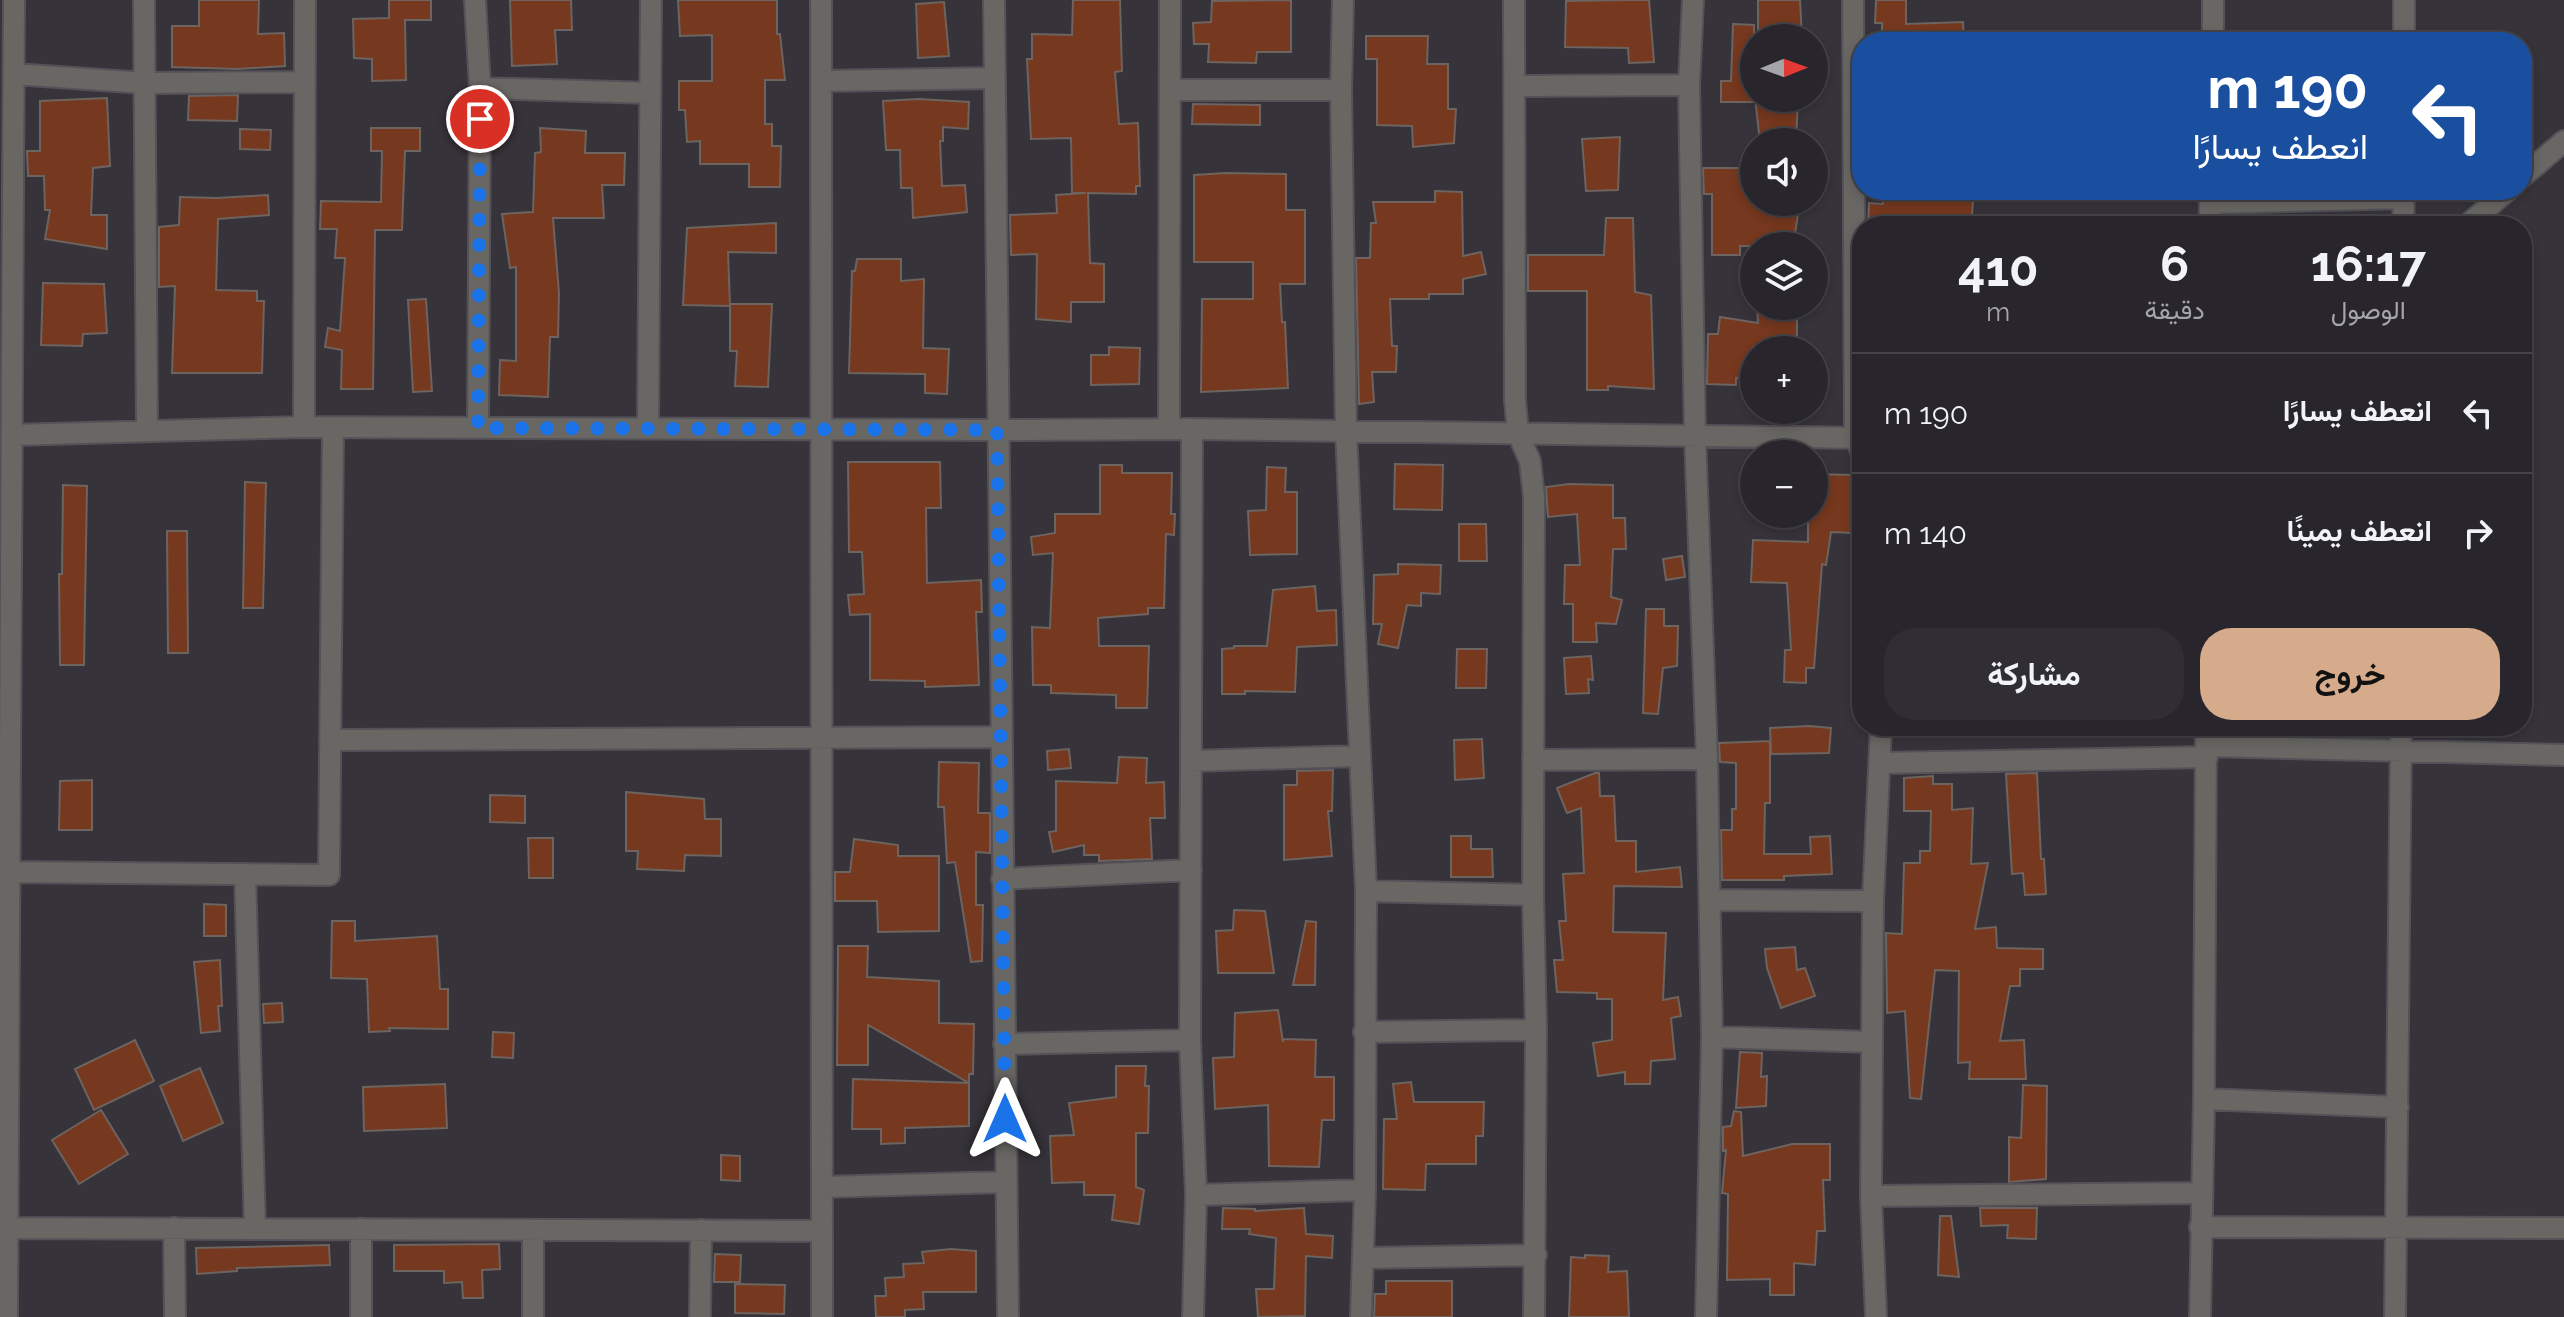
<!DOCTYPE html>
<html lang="ar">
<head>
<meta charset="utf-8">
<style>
	body { margin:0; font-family:Raleway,Vazirmatn,sans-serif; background:#302e34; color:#f1f3f6; direction:rtl; height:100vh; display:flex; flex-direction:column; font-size:30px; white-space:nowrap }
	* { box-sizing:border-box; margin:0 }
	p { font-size:26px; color:#a5a5a9 }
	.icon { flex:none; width:44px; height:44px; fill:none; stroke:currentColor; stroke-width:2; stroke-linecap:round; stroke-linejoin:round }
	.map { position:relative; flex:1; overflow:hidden; direction:ltr }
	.drawer { position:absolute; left:1852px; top:216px; width:680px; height:520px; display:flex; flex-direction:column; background:#28262c; border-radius:32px; box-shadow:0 4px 12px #0003,0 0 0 2px #444348; direction:rtl }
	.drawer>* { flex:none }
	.guide { position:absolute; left:1852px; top:32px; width:680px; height:168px; border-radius:32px; box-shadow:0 4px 12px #0003,0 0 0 2px #444348; direction:rtl; background:#1a4fa0; color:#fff; overflow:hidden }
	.needle { width:52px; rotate:89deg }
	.fabs { position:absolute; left:1740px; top:24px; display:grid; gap:16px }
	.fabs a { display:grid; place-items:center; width:88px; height:88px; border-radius:50%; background:#28262c; box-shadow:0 4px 12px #0003,0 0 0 2px #444348; font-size:40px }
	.pin { position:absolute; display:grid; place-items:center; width:68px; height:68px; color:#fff; margin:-34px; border:4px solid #fff; border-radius:50%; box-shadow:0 2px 8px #0007 }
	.me { position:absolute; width:88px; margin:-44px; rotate:0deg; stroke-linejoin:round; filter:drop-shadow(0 0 6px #0008) }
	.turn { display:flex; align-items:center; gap:28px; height:168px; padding:0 32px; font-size:36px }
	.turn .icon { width:104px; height:104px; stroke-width:2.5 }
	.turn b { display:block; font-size:56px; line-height:68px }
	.eta { display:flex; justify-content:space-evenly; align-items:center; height:136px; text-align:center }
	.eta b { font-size:48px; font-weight:700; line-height:56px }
	.button { display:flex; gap:16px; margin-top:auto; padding:16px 32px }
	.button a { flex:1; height:92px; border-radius:32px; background:#d6ab8b; color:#111; font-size:32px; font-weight:700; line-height:92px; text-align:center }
	.button a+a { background:#302e34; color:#f1f3f6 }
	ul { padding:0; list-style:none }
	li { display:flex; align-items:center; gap:24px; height:120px; padding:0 32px; border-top:2px solid #444348 }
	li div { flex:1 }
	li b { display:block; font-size:30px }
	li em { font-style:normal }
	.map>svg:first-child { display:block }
	.building { fill:#76381e; stroke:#6d635f; stroke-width:2 }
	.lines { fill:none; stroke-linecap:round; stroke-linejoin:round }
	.minor-casing { stroke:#545158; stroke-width:24 }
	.minor { stroke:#686763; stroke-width:20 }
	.route { stroke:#1a73e8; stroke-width:14; stroke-dasharray:0 25.2 }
</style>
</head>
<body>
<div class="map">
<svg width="2564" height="1317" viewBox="0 0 2564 1317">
	<rect width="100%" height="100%" fill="#36333a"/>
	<path class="building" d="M199,0H259L258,34L284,33L285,66L238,69L172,67V26H199Z
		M389,0H431V20H405L406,80L372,81V59L354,58L353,19L389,18Z
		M510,0H571L572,30H555L557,64L512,66Z
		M678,0H777V34H780L785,80H765V124H772V146H781L780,187H749V164H700V141L687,142L685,110H679V81H712V35L680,36Z
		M1073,0H1120L1122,71L1115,72L1119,124L1138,123L1140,186H1136V194L1088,193L1090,263L1104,264V302H1071V322L1036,319L1037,254L1011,255L1010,215L1057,213L1056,195L1086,193H1072L1071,138L1031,139L1027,59H1032V34L1072,35Z
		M1291,0V52H1257L1256,63L1208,62L1209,44H1194L1193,23L1211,22L1212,1Z
		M1627,0H1649L1654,62L1629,63L1628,48L1565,47L1566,1Z
		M1758,0H1800L1802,38H1758Z
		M1876,0H1906V24L1963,22L1964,42H1882V23H1875Z
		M944,2L949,56L918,58L916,4Z
		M1733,24L1754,25V102H1721V81H1731Z
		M1366,36H1428L1427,64H1448V109H1456L1454,143L1413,147L1412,126L1377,125V59H1366Z
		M238,95L237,121L188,120L189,96Z
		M107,98L110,166L93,168L91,215H107V249L45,239L50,210H45L44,176H28L27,151H40V101Z
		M1755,98H1798L1796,142H1760Z
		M919,99L969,102L968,129L943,127V141H940L942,186L965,185L967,212L913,218L912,188H901L900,150H886L883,101Z
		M1193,104L1260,105V125L1192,124Z
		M371,128H420V151H405L402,230H375L373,389H341L342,350L325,347L328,328L340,331L345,258H335L337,229H320L321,201L381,202L382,151H371Z
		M540,128L586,131L585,153H625L624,185H602L604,218H553L559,293L558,337H550L548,397L499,395L500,360L516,361V267L510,268L502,214L533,212L535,153L541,152Z
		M240,129L271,130L270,150L240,149Z
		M1620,137L1618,190L1586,191L1582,139Z
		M1703,168H1754V202H1800L1793,246H1740V255H1712V194H1704Z
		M1226,173L1286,174V210H1305V284H1280L1282,322H1285L1288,388L1201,392L1202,299H1253V262H1194V175Z
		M1882,190H1974L1971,226H1868L1869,203L1883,204Z
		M1435,191L1462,192L1463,256L1481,252L1486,274L1463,279V294H1429V299H1390L1392,346H1397L1396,372H1372L1374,402L1359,404L1356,258H1370L1371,223H1376L1373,202H1435Z
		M268,195L269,215L218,219L216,290L257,291V301H264L262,373H172L175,286L159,287V227L179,225L180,197L217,198Z
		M1606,218H1633L1635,292L1651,295L1654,389L1608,386V390H1587V291H1528V255H1604Z
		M776,223V253L728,252L730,306L683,305L687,228Z
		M857,259H901V281L924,279L923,348L949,349L947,394L925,393V374L849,373L852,271H855Z
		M43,283L104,284L107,333L83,334L82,346L41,345Z
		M426,299L432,391L413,392L408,300Z
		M730,304H772L768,387L735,386L737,351H730Z
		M1757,307L1797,308V346H1754V378H1736V385L1707,384L1708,334H1718L1720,317L1758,323Z
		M1109,347L1140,348L1139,384L1091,385V355H1109Z
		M848,462H940L941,508H926L927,583L981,580L982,612H976L979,685L925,687V681L870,680V614L850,615L848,595L864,594L862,552H849Z
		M1395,464L1443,465L1442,510L1394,509Z
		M1100,465H1122V473H1172L1171,514H1175L1174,535L1166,534L1164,608H1148V614L1098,618L1099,646H1149L1147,708H1116V695L1051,693V685H1033L1032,627L1050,628L1053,553L1033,555L1031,537L1055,533V514H1100Z
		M1267,467L1286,468L1285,492H1297V554L1250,555L1248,511L1266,510Z
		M1814,474L1853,475L1852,533L1831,532L1826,565L1822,564L1814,668H1806V683L1784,682L1785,650H1791L1787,583L1751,582L1753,540L1808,542V514H1814Z
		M245,482L266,483L263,608H243Z
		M1569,484L1613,485V518H1625L1626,549H1613L1611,597L1622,600L1616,624L1596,623L1597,642H1573V604H1564L1565,565H1580L1577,514L1548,517L1546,487Z
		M63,485L87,486L84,665H60L59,574H62Z
		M1459,524H1486L1487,561H1459Z
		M167,531H187L188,653H168Z
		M1682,556L1685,577L1666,580L1663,559Z
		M1398,564L1441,565L1440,594L1421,593V606L1407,605L1398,648L1378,644L1382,624H1373L1374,575L1398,574Z
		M1315,586L1317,611L1336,610L1337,645L1297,647L1295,692L1245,691V694H1222V649L1234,648V646H1267L1273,590Z
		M1646,609H1664V626H1678L1677,666L1663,668L1658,714L1643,713Z
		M1457,649H1487L1486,688H1456Z
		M1591,656L1593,680L1588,679L1589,693L1566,694L1564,658Z
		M1809,726L1831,728L1829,753L1771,754L1770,728Z
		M1482,739L1484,778L1455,780L1454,740Z
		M1770,741V803H1765L1764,854H1811L1810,837L1830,836L1832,874L1784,876V880H1722L1721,830H1732V809H1736V763L1720,762L1719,743Z
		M1069,749L1071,768L1048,770L1047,751Z
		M1119,757L1147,758L1146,783L1164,782L1165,818H1150L1152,859L1099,861V855H1084V845L1053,852L1049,832L1056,831V781L1117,783Z
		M939,762L979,763L978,813H990V853L976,852V905H983L982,961L971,962L955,862L947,863L944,807H938Z
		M1333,770L1332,811H1328L1332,856L1284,860V785H1297V771Z
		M1595,773H1599L1600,796H1614L1616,841H1636V872L1680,867L1682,887L1614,886L1613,932L1666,933L1663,1000L1678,997L1681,1016L1671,1018L1675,1059L1651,1061L1650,1084H1625V1072L1598,1076L1593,1043L1612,1040V999H1597V993L1557,992L1554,960H1563L1559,921H1566L1563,874L1584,873L1581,808L1567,813L1557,788Z
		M2037,773L2041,859H2044L2046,894L2025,895L2023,873L2012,874L2006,774Z
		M1933,776V784H1952V810L1973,808L1971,864L1988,863L1975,929L1996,927L1997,948L2043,949V969H2020V986H2010L2000,1041L2024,1040L2026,1079H1969L1970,1062L1958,1063L1959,971L1935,970L1921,1099L1910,1098L1905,1011L1887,1013L1886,933L1902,934L1904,863H1920V851H1930L1931,811H1904V778Z
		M92,780V830H59L60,781Z
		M626,792L704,799L705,819H721V856L685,855L684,871L637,869L638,851H626Z
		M490,795L525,796V823L490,822Z
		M1451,836H1471V849H1492L1493,877H1451Z
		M528,838H553V878H529Z
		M854,839L898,845V856H939V931L878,932L877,901H835V872H850Z
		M204,904L226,905V936H204Z
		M1234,910L1265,911L1274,973H1218L1216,931L1233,930Z
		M332,921H355V941L437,936L440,989H448V1029L389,1028L390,1031L369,1032L367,979L331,978Z
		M1306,921L1316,922L1315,985H1293Z
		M838,946H868L867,977L939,981V1023L974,1024L973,1074H969V1083L868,1025V1065H837Z
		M1795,947L1797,970L1805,968L1815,996L1781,1008L1767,968L1765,949Z
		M220,960L222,1006H218L220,1031L201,1033L194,962Z
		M282,1003L283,1022L264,1023L263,1004Z
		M1278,1010L1283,1042V1039L1316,1040L1315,1077H1334V1120H1322L1319,1167L1269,1166L1268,1105L1215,1109L1213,1058L1234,1057L1235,1013Z
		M493,1032L514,1033L513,1058L492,1057Z
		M135,1040L154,1081L94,1110L75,1069Z
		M1740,1052L1762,1053L1761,1077L1767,1076L1766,1106L1736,1108Z
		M1116,1066H1146L1145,1086H1149L1148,1133H1136V1187L1144,1190L1139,1224L1112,1220L1115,1195H1084V1182L1052,1183L1050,1136L1074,1135L1069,1103L1116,1097Z
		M200,1068L223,1123L183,1141L160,1086Z
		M853,1079L969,1083V1126L905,1128V1143L881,1144V1129H852Z
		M1411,1082L1414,1102H1484L1483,1136H1476V1164H1426L1425,1190L1383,1189L1384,1119H1397L1393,1084Z
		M445,1084L447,1128L364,1131L363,1087Z
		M2023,1085L2047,1086L2046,1179L2009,1182V1137L2021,1138Z
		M101,1110L128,1154L79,1184L52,1140Z
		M1734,1111L1741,1112L1743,1156L1792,1144H1830V1180H1823L1825,1231H1817L1815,1265L1794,1263V1295H1770V1279L1727,1280L1728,1194L1722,1193L1726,1150L1723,1151V1127L1731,1126Z
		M721,1155L740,1156V1181L721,1180Z
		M1223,1208L1255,1209V1211L1304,1208L1306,1234L1333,1236L1332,1258L1306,1256L1305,1316L1258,1317L1256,1289H1274L1276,1238L1249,1234L1250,1229H1222Z
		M1980,1208H2037L2036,1239L2007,1238L2008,1225L1981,1226Z
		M1940,1216H1951L1959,1277L1938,1275Z
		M499,1244L500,1269L482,1270L483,1298H463L462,1282L444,1283V1271H394V1245Z
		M329,1245L330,1265L237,1268V1271L197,1274L196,1248Z
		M951,1249L976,1251V1292H923L924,1309L905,1310V1317H876L875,1296H886L885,1278L904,1277L903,1264L924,1263L922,1252Z
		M715,1254L741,1255L740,1282H714Z
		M1585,1255L1609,1256L1608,1272L1627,1271L1629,1317H1569L1571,1257L1585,1258Z
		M1386,1281H1452V1317H1374L1375,1294H1386Z
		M735,1284L785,1285L784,1314L735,1313Z"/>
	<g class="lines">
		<defs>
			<path id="minor" d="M144,0L147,430
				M475,0L480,88L478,428
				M821,0L822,1317
				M994,0L1008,1317
				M1343,0L1341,90L1346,430L1366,891L1365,1190L1361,1317
				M1514,0L1515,400L1518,434L1530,461L1534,497L1533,895L1536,1030L1534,1317
				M1693,0L1689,85L1695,436L1707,759L1712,1037L1706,1317
				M1853,0L1855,438L1862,453
				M2213,42V0
				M2404,42V0
				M14,74L145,83L305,82
				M822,81L995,78
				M1515,86L1689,85
				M480,88L650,93
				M1170,90H1341
				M2522,177L2564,141
				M2210,203L2404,198
				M2210,226V190
				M2403,226L2404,190
				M2466,226L2508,190
				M304,427L305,0
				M648,429L651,0
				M1169,429L1170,0
				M1192,429L1190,1040L1196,1195L1193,1317
				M12,435L304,427L997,430L1192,429L1862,438
				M330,740L1001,737
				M2207,746L2564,755
				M1533,760L1707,759
				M1191,761L1358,756
				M1881,763L2207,757
				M9,872L329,875L333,428
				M245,874L255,1229
				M1002,879L1191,870
				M1366,891L1533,895
				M1710,900L1873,901
				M1364,1032L1536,1030
				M1712,1037L1872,1042
				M1004,1044L1190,1040
				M2204,1099L2398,1107
				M822,1187L1006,1182
				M1196,1195L1365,1190
				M1871,1196L2202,1193
				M2200,1227L2564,1228
				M0,1228L822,1231
				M174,1228L175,1317
				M1363,1258L1536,1255
				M7,1317L14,0
				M361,1317V1229
				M533,1317V1230
				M700,1317L701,1230
				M1876,1317L1871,1196L1873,901L1881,726
				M2200,1317L2204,1099L2206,726
				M2395,1317L2401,726"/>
		</defs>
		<use href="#minor" class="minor-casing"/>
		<use href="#minor" class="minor"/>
	</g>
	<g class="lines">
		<path class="route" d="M480,119L478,428L997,430L1005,1119"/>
	</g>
</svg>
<div class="fabs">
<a><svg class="needle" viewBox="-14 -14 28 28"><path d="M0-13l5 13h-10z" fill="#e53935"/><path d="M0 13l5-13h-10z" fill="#a5a5a9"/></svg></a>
<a><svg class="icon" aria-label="sound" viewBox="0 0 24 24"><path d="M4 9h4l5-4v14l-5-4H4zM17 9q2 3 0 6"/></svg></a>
<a><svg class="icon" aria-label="layers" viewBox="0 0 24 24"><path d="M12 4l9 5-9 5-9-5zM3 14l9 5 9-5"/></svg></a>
<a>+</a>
<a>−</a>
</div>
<div class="pin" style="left:480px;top:119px;background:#d93025"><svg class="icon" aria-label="arrive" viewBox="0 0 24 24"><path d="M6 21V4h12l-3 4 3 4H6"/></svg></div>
<svg class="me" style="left:1005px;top:1119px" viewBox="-20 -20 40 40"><path d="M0-17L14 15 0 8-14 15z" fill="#1a73e8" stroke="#fff" stroke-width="4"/></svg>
<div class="guide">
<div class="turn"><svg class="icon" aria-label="left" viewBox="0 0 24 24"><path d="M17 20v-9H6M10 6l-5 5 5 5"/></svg><div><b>190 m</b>انعطف يسارًا</div></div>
</div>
<section class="drawer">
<div class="eta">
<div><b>16:17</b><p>الوصول</p></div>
<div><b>6</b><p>دقيقة</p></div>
<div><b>410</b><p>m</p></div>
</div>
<ul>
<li><svg class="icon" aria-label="left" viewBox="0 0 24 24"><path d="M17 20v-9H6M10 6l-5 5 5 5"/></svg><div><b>انعطف يسارًا</b></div><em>190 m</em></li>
<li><svg class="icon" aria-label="right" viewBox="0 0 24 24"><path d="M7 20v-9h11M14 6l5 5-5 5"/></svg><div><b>انعطف يمينًا</b></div><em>140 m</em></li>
</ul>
<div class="button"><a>خروج</a><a>مشاركة</a></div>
</section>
</div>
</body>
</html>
